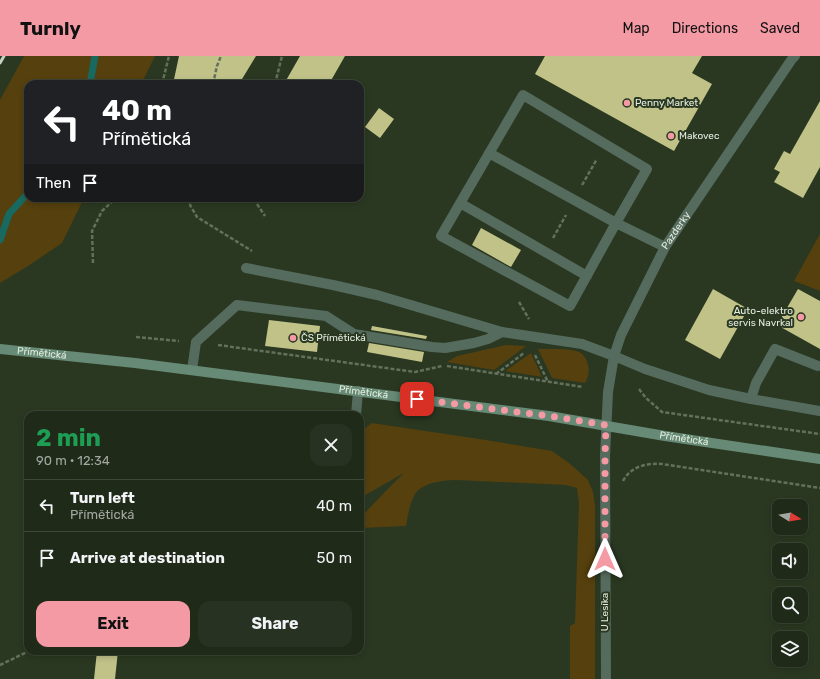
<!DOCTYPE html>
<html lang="en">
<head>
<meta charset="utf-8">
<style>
	body { margin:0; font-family:Rubik,sans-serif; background:#283222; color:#f1f3f6; height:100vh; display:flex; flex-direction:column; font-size:15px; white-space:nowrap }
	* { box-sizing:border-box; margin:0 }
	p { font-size:13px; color:#a2a7a2 }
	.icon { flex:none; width:22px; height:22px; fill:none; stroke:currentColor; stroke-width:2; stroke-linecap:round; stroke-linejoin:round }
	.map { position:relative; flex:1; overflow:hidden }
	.panel { position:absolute; left:24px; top:355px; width:340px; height:244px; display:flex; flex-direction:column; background:#202a19; border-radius:12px; box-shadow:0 2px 6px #0003,0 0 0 1px #3d4638 }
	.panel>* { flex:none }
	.hud { position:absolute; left:24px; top:24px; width:340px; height:122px; border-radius:12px; box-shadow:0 2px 6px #0003,0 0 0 1px #3d4638; background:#202124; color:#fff; overflow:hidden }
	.needle { width:26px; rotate:101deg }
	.fabs { position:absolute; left:772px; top:443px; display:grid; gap:8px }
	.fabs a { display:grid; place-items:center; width:36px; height:36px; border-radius:8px; background:#202a19; box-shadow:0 2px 6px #0003,0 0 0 1px #3d4638; font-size:20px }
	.pin { position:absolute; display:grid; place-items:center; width:34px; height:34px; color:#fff; margin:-17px; border-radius:8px; box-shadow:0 2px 6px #0006 }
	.me { position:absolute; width:44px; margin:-22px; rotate:0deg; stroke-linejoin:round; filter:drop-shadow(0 0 3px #0008) }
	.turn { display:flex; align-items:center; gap:14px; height:84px; padding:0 12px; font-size:18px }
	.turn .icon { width:52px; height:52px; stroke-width:2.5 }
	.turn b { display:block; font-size:28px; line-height:34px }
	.then { display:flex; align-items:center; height:38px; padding:0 12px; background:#0003; gap:8px; font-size:15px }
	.round { display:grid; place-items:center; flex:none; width:42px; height:42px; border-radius:12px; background:#283222 }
	.head { display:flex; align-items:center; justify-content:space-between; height:68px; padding:0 12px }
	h1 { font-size:24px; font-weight:700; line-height:30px; color:#1e9e55 }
	.action { display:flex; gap:8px; margin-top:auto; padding:8px 12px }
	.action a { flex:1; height:46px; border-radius:12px; background:#f49aa4; color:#111; font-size:16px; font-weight:700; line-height:46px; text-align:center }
	.action a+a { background:#283222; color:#f1f3f6 }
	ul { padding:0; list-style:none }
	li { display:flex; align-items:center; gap:12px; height:52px; padding:0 12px; border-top:1px solid #3d4638 }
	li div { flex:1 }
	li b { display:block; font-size:15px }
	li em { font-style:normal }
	header { display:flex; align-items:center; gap:24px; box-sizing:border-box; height:56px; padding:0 20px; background:#f49aa4; color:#111 }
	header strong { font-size:19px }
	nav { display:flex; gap:22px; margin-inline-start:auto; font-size:14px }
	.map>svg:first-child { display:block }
	.green { fill:#55400e }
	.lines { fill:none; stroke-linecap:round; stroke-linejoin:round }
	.stream { stroke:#18695f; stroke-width:7 }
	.building { fill:#c0c288 }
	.path { stroke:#63705b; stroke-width:2.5; stroke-dasharray:4 2; stroke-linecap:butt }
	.service { stroke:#556b5e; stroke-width:10 }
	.minor { stroke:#556b5e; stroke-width:10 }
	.secondary { stroke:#668a75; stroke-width:10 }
	.rail { stroke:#c6d1c1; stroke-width:3 }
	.route { stroke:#f49aa4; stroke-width:7; stroke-dasharray:0 12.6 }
	.poi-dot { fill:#f49aa4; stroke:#2a3821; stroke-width:1.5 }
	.labels { text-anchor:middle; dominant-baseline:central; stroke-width:4; stroke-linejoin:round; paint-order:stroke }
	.poi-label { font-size:10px; fill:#e4eedf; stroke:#2a3821; text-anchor:start }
	.street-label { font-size:10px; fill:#e4eedf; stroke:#2a3821 }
</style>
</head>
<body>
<header>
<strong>Turnly</strong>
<nav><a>Map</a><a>Directions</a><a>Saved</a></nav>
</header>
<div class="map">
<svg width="820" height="623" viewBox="0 0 820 623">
	<rect width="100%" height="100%" fill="#2a3821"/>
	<path class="green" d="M24,0H155L141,28H28V142H84L62,187L28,210L0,227V44Z
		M820,178V235L794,225Z
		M506,289L526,290L494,314L447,306L457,300Z
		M538,293C548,293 572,292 579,296C583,298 586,302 587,306C590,314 589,320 585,327L552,322Z
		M531,297L542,321L505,315Z
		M372,367L486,384L552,395L569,407L588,424L593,436L595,449V623H570V570L575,567L579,447L577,432L566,429L456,424C443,424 420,427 414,440C409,450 408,460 406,470L360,472V462L382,439L404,417L360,442V388L364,373Z"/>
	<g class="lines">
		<path class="stream" d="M90,28L95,0
			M0,184L9,158L28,137"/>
	</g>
	<path class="building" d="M179,0H256L239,28H173Z
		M300,0H345L329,28H284Z
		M545,0H702L692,17L712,28L674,95L535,18Z
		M820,45V111L803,142L774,126L780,116L774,113L784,95L790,98Z
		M379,52L394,63L380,82L365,71Z
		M481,172L521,194L511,211L472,189Z
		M713,233L748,253L720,303L685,284Z
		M798,233L820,245V293L777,269Z
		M269,264L320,270L317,296L265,290Z
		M372,270L427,280L426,283L371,274Z
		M369,287L424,296L422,306L367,296Z
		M97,595H118L115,623H94Z"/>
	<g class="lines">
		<path class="path" d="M162,28L169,0
			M213,28L217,10L221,0
			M275,28L282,0
			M582,129L597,103
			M192,142L190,149L197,161L252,195
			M257,142V148L265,160
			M553,182L566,159
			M93,207L92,175L102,155L116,142
			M519,246L529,263
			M136,281L179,285
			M218,289L415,316L442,310
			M535,299L548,326
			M447,310L583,331
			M496,318L524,297
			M639,333L646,342L662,356L820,378
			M623,425C631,410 647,407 662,408L820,432
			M0,609L29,595"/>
		<path class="service" d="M489,97L616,167L647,113L523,39L441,180L570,250L616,167L665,191
			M460,147L587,220
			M614,300L645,313L709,334L751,343L820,355
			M192,314L196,286L237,249L326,260L354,278L432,291L445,292L474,287L488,283L502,276
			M751,343L756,327L775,293L818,310
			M356,359L358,335"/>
		<g class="minor">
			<path d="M246,212L333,229L377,239L502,276L582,288L614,300"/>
			<path id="s1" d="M606,623L605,400L608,336L614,300L621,279L665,191L792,3L795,0"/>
		</g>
		<path class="secondary" id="s2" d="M0,293L135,307L549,360L665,380L820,403"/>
		<path class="rail" d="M0,7L4,0"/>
	</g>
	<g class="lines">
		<path class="route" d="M417,343L549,360L606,369L605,400V503"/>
	</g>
	<g class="poi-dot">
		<circle cx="627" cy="47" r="4"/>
		<circle cx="671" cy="80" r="4"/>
		<circle cx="801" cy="261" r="4"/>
		<circle cx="293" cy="282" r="4"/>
	</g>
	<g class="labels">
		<g class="poi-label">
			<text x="635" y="47">Penny Market</text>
			<text x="679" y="80">Makovec</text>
			<text x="793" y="255" text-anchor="end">Auto-elektro<tspan x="793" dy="12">servis Navrkal</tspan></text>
			<text x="301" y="282">ČS Přímětická</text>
		</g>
		<g class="street-label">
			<text stroke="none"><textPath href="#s1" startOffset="464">Pazderky</textPath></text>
			<text stroke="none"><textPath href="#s2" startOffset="42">Přímětická</textPath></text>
			<text stroke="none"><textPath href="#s2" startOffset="366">Přímětická</textPath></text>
			<text stroke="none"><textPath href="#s2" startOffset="690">Přímětická</textPath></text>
			<text transform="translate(605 556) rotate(-90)">U Lesíka</text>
		</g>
	</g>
</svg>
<div class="fabs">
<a><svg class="needle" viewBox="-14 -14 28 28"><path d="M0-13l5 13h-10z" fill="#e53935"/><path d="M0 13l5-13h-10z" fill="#a2a7a2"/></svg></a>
<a><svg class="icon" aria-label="sound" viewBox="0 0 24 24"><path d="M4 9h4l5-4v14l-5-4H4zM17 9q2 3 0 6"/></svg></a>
<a><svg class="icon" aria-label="search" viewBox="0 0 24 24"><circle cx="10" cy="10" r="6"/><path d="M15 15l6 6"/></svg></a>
<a><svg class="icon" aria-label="layers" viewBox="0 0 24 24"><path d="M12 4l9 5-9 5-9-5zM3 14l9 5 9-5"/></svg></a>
</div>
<div class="pin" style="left:417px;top:343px;background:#d93025"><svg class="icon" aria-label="arrive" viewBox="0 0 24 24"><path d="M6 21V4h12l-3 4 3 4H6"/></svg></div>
<svg class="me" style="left:605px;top:503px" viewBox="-20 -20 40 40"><path d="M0-17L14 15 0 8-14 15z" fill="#f49aa4" stroke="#fff" stroke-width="4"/></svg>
<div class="hud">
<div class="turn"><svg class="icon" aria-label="left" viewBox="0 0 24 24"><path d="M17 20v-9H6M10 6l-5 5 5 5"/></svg><div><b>40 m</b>Přímětická</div></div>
<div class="then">Then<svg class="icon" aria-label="arrive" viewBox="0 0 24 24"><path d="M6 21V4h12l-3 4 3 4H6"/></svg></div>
</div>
<section class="panel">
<div class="head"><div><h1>2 min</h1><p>90 m · 12:34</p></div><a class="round"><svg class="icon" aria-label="close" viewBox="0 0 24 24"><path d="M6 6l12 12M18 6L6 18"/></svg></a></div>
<ul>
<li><svg class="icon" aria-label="left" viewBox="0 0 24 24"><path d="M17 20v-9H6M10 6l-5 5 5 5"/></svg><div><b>Turn left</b><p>Přímětická</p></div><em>40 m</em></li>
<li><svg class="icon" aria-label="arrive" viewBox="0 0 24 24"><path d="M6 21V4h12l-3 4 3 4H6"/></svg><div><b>Arrive at destination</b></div><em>50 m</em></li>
</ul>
<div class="action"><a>Exit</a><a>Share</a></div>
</section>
</div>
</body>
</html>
